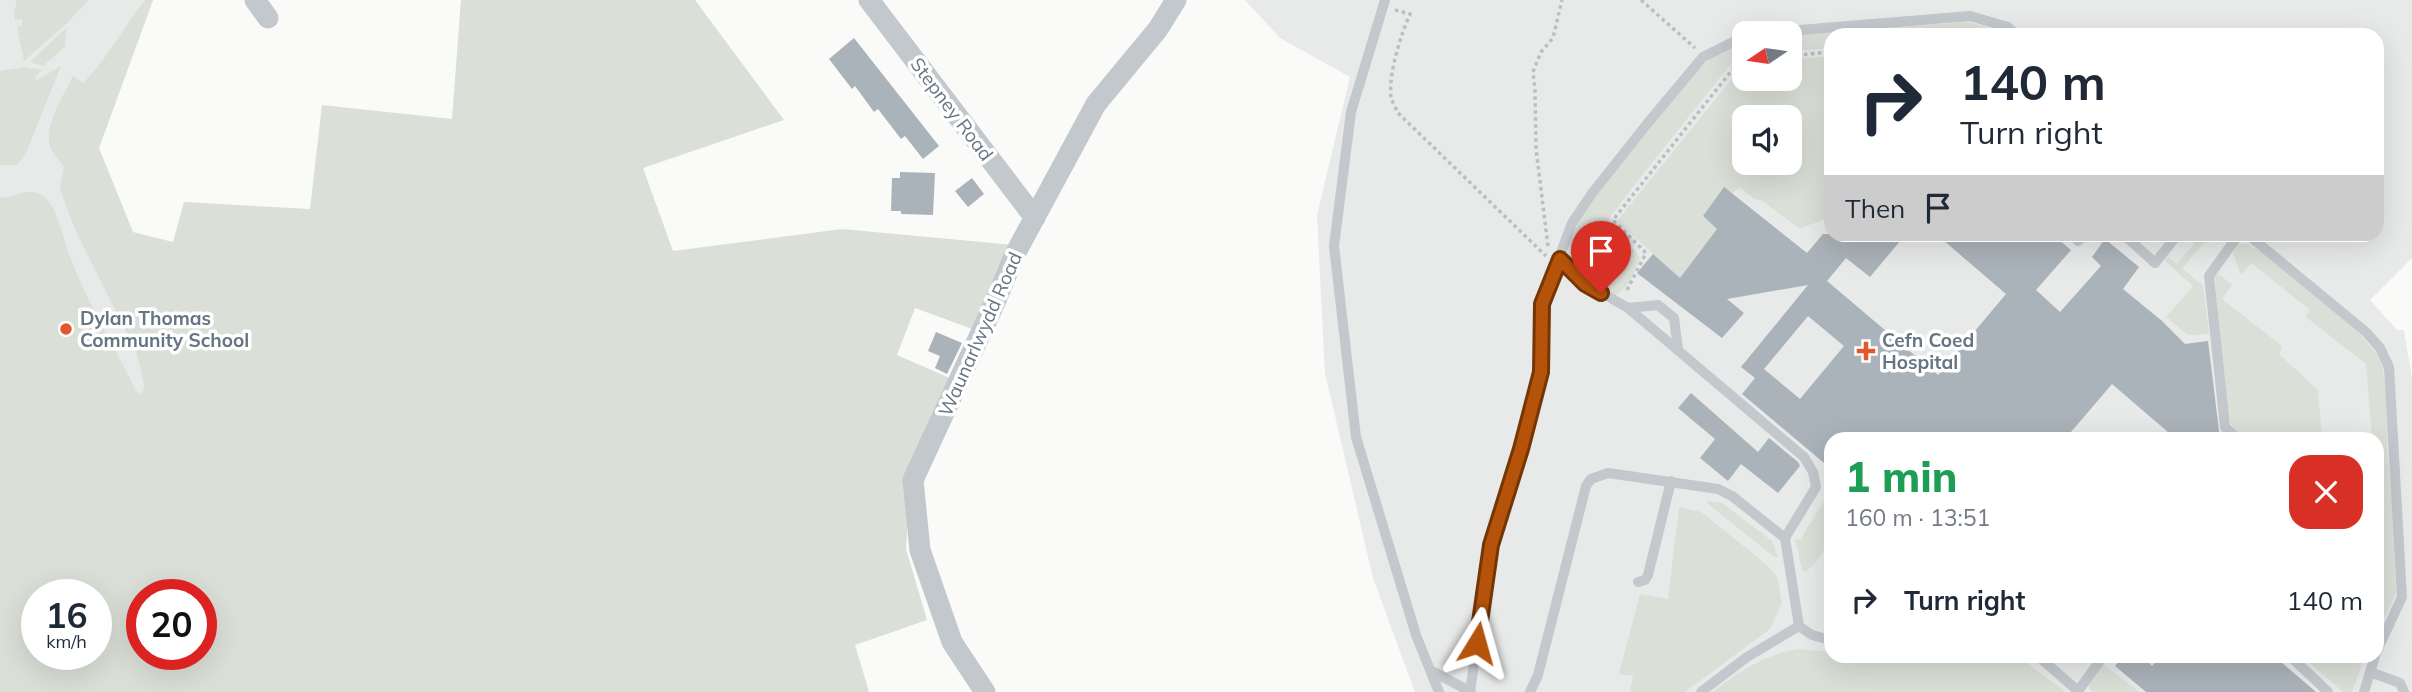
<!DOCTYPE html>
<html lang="en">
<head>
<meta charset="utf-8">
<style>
	body { margin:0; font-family:Mulish,sans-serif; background:#f6f6f7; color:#1f2937; height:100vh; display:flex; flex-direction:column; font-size:26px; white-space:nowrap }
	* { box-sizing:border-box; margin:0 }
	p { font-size:23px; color:#747a83 }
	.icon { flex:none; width:38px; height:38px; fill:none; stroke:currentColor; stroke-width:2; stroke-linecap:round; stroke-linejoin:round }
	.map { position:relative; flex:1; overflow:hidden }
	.panel { position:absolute; left:1824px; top:432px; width:560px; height:231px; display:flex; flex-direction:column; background:#fff; border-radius:21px; box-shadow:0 7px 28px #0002 }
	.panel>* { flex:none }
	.top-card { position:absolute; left:1824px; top:28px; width:560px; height:214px; border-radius:21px; box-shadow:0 7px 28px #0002; background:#fff; color:#1f2937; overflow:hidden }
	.needle { width:46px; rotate:257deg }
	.buttons { position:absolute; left:1732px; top:21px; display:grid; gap:14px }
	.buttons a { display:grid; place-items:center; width:70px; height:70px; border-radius:14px; background:#fff; box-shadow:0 7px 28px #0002; font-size:35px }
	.speed { position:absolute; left:21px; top:579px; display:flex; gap:14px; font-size:35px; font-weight:700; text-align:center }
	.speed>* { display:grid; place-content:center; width:91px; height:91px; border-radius:50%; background:#fff; box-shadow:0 7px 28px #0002; line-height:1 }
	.speed small { font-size:18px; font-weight:400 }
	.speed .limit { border:10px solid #d22; background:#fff; color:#111 }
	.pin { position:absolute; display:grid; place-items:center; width:60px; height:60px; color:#fff; margin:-72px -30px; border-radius:50% 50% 50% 0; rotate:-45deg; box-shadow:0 0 7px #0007 }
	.pin .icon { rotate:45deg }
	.me { position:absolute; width:77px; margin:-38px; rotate:8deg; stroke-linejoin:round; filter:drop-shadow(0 0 5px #0008) }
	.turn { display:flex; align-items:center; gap:24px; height:147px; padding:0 21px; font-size:32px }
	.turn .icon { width:91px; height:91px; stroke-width:2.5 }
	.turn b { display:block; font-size:49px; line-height:60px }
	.then { display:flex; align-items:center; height:66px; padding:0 21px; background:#0003; gap:14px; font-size:26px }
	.round { display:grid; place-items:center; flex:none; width:74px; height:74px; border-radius:21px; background:#f6f6f7 }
	.summary { display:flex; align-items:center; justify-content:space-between; height:119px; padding:0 21px }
	h1 { font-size:42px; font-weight:800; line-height:52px; color:#1e9e55 }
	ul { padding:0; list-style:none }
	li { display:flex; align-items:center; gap:21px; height:98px; padding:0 21px }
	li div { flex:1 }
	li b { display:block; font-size:26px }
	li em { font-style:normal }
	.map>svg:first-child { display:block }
	.built { fill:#e8e9e9; fill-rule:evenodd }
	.green { fill:#dadfd7; fill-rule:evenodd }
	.building { fill:#aab3b9; fill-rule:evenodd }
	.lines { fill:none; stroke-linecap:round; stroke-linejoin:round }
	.path { stroke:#bbbfc2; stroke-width:3.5; stroke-dasharray:3.5 3.5; stroke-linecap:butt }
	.lane { stroke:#c3c8cc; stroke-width:10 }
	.street { stroke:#c3c8cc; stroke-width:21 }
	.route-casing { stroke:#753606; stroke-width:18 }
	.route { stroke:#b45309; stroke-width:12 }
	.poi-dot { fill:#e4572e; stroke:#fff; stroke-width:2.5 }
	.labels { text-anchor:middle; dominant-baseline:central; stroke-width:7; stroke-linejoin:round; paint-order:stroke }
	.street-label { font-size:19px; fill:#657683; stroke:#fff }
	.poi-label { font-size:19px; font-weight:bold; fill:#657683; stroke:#fff; text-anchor:start }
</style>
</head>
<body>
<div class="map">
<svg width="2412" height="692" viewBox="0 0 2412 692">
	<rect width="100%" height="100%" fill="#fafaf8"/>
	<path class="built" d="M0,0H153L81,197L128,304L144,386L101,645L81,692H0ZM37,595H96V654H37Z
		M1245,0H2412V258L2370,300L2397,330H2404L2412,379V692H1415L1373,578L1325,373L1317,215L1350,77L1280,38ZM1745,33H1790V79H1745ZM1830,35H2376V234H1830ZM1745,117H1790V163H1745ZM1830,439H2376V656H1830Z"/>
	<path class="green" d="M17,0H89L67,23L24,61L17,27L22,25V19L15,20L14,13Z
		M145,0H153L99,148L133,232L173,242L184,202L310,209L322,105L452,119L461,0H695L784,120L643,168L673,251L842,229L1014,245L978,331L915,308L897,355L952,379L910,479L906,549L927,620L855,645L869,692H0V198C14,198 27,187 42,195C57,204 63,238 69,254C86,301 114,345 136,391L142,394L144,386L137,354L74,227L60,189L64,167C60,161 54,155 51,149C42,127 64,95 73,76L83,83C108,59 123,27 145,0ZM37,595H96V654H37ZM142,595H201V654H142Z
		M1968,22L1997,30L2007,35H1830V48L1790,51V35Z
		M66,28L65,47L43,66L30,62Z
		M1745,41V54L1734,60L1631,189L1609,219L1640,258L1630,282L1616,296L1583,275L1572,260L1570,244L1581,216L1620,164L1701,67L1711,58Z
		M1830,56V212L1824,219L1800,229L1761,200L1754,199L1739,187L1732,194L1724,188L1703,216L1717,229L1680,278L1617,221L1744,64L1745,79H1790V60ZM1745,117H1790V163H1745Z
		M61,66L26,153L17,165H0V71L24,67L42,70L35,77L37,80Z
		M2202,234L2210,235L2182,269L2203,285L2209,334L2188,335L2166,317L2193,286L2165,261L2168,257L2177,264Z
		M2240,244H2247L2262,252L2360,334L2378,356L2383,367L2388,417L2387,448L2392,503L2396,593L2377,635L2376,439H2372L2366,364L2306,317L2309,309L2251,263L2241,275L2231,247Z
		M2218,273L2232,285L2222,299L2282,346L2279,354L2318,390L2322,439H2243L2232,425L2226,412L2215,277Z
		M1830,491C1831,523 1834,550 1805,572L1802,570L1795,539L1800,540Z
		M1708,501L1722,503L1772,541L1778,557H1774L1707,503Z
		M1679,507L1701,512L1766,564L1777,576L1782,603L1770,629L1685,692H1630L1633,676L1619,674L1640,594L1668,599Z
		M1798,649L1830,652V656H2017L2066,692H1713C1738,672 1766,654 1798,649Z
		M2302,656H2365L2352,692H2343Z
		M2102,663L2139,692H2092L2089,688L2090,680Z"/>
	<path class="building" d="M854,38L939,146L923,159L905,136L901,139L878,109L874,112L855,86L852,89L829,59Z
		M900,172L935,173L933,215L901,214V211H891L892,178H900Z
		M972,178L984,194L968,207L955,191Z
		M1724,187L1807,253L1823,234H1906L1870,277L1846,258L1827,281L1938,375L2006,294L1936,234H2052L2071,250L2036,290L2060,312L2101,266L2092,257L2105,239L2139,267L2123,289L2162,321L2185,344L2208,341L2220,439H2176L2112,384L2065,439H1830V468L1742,394L1755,378L1741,367L1808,285L1727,299L1744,313L1722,338L1637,273L1653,254L1680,278L1717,229L1703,216ZM1808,316L1844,346L1800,399L1764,369Z
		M936,332L962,343L947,374L935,368L940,356L928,351Z
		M1691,393L1758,452L1769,438L1798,462L1800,466L1778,493L1741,464L1728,481L1700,458L1715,439L1678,408Z
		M2123,656H2143L2152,666L2160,656H2274L2316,692H2146L2115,666Z"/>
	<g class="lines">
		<path class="path" d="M1641,0L1695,48
			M1395,10L1410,14C1401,34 1388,75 1391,97C1392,102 1396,108 1398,113L1546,256
			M1790,56L1830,52
			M1548,246L1536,149L1535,89L1533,72L1541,52L1553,38L1562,0
			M1627,290L1646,253L1613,220L1740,60H1745"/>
		<path class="lane" d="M1385,0L1351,112L1334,246L1356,437L1416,635L1439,692
			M1764,33L1970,16L2008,27L2016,35
			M2123,234L2155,263L2178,234
			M2247,234L2366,332L2380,348L2389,367L2402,597L2376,653
			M2078,241L2084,234
			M1560,259L1585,283L1628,308L1804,457L1813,472L1816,487L1785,538L1799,626L1812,635L1830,640
			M1628,308L1658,305L1674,318L1678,350
			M2238,439L2225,427L2209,276L2239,234
			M1638,582L1645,580L1648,575L1671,481
			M2038,656L2079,692
			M2290,656L2328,692
			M1430,670L1471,692
			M2370,672L2400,683L2404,692
			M2078,691L2099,662
			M1470,692L1491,545L1521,449L1541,372L1542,304L1572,223L1593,192L1647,124L1703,57L1745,36
			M1530,692L1538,675L1586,486L1591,479L1608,473L1718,489L1732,496L1785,538
			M1701,692L1747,657L1799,626
			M2364,692L2375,656"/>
		<path class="street" d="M255,0L268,18
			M869,0L1035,218
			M985,692L952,642L920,550L913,480L996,300L1015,254L1096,104L1158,29L1176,0"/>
	</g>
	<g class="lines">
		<defs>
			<path id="route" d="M1477,643L1491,545L1521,449L1541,372L1542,304L1560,259L1585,284L1601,293"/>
		</defs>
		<use href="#route" class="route-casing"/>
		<use href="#route" class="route"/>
	</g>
	<g class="poi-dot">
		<circle cx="66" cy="329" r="7"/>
		<path d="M1862.5 340.5h7v7h7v7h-7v7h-7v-7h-7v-7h7z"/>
	</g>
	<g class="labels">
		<g class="street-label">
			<text transform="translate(952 109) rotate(53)">Stepney Road</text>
			<text transform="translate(980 334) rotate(-66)">Waunarlwydd Road</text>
		</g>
		<g class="poi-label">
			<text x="80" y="318">Dylan Thomas<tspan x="80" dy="22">Community School</tspan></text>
			<text x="1882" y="340">Cefn Coed<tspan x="1882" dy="22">Hospital</tspan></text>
		</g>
	</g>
</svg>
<div class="buttons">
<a><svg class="needle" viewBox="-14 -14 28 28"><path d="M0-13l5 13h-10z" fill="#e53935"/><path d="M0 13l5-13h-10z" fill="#747a83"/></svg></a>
<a><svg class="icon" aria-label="sound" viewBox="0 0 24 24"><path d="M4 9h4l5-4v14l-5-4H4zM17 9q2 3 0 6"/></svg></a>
</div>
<div class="speed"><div>16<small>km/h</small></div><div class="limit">20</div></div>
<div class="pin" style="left:1601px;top:293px;background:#d93025"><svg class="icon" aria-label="arrive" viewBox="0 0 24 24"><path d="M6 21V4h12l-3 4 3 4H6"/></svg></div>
<svg class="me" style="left:1477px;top:643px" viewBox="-20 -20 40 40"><path d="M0-17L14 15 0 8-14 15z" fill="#b45309" stroke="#fff" stroke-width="4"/></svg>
<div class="top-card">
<div class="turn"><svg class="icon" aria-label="right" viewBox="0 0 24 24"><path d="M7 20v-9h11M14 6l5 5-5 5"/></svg><div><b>140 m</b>Turn right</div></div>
<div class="then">Then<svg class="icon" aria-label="arrive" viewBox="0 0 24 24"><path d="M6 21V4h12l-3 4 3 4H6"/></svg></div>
</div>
<section class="panel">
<div class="summary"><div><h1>1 min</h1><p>160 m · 13:51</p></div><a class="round" style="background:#d93025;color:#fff"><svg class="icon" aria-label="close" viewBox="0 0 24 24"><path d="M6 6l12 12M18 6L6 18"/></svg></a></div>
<ul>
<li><svg class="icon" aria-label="right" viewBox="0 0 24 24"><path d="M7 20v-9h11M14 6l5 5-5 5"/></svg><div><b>Turn right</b></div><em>140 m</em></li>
</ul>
</section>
</div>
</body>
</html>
